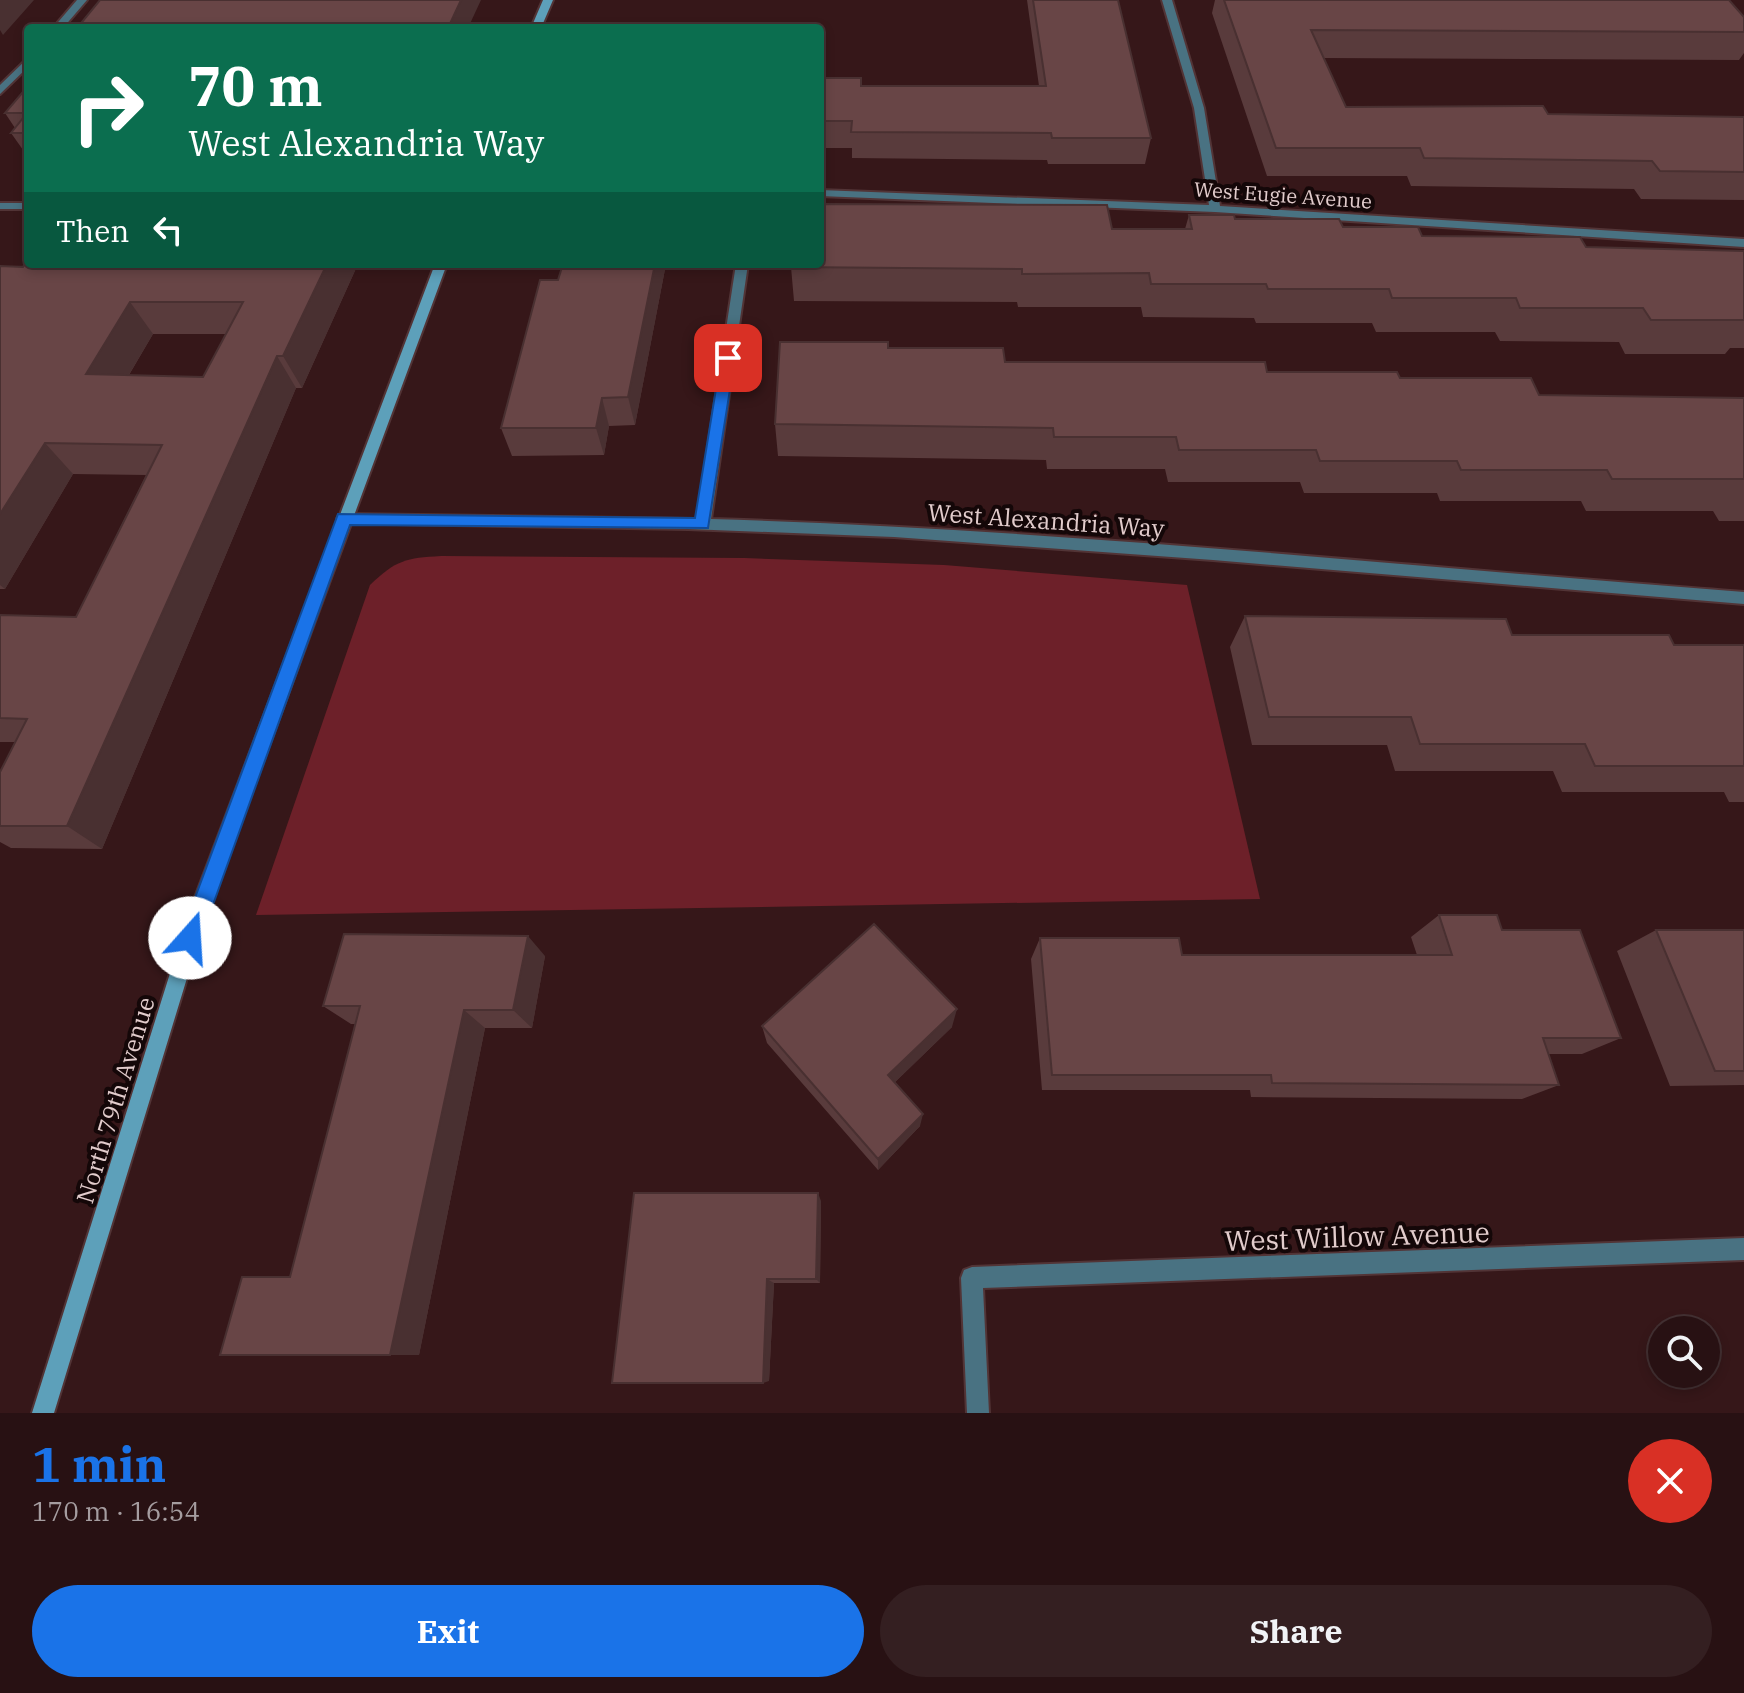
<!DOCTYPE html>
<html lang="en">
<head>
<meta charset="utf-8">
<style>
	body { margin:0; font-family:"IBM Plex Serif",serif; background:#341f21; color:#f1f3f6; height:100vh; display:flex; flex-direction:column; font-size:30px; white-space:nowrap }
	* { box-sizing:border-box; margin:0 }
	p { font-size:26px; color:#a59da0 }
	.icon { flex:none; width:44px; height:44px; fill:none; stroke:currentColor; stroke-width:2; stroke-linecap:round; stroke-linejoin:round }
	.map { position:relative; height:1413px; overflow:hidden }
	.panel { display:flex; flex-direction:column; background:#281113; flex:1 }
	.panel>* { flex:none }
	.guide { position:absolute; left:24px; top:24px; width:800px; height:244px; border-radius:8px; box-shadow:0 4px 12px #0003,0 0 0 2px #443133; background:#0b6e4f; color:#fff; overflow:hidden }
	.fabs { position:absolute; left:1648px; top:1316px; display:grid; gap:16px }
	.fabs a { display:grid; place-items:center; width:72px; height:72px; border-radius:50%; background:#281113; box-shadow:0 4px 12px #0003,0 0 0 2px #443133; font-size:40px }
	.pin { position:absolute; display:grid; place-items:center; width:68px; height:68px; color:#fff; margin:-34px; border-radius:16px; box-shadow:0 4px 12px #0006 }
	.me { position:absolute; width:88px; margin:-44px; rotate:19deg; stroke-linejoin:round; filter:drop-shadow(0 0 6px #0008) }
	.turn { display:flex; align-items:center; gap:28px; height:168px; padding:0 32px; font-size:36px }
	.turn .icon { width:104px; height:104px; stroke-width:2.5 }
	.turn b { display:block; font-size:56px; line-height:68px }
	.then { display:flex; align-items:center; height:76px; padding:0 32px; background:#0003; gap:16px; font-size:30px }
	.round { display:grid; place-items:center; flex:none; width:84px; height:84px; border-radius:42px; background:#341f21 }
	.head { display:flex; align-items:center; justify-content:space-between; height:136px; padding:0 32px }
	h1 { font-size:48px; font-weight:800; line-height:60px; color:#1a73e8 }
	.button { display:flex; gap:16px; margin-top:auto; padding:16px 32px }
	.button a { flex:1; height:92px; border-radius:48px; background:#1a73e8; color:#fff; font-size:32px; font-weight:800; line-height:92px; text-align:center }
	.button a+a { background:#341f21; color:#f1f3f6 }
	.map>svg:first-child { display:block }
	.green { fill:#6d2029 }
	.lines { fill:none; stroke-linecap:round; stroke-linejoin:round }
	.street-casing { stroke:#523436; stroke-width:4 }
	.secondary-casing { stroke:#523436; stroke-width:4 }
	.street { fill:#497282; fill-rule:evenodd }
	.secondary { fill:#5da0ba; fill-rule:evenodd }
	.wall { fill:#593b3c; fill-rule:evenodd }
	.shaded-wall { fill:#493031 }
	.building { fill:#684546; stroke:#493031; stroke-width:2; fill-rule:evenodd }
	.route { fill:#1a73e8; stroke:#114b97; stroke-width:2 }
	.labels { text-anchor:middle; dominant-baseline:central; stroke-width:8; stroke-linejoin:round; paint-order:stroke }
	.far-street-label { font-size:20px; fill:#e2cccc; stroke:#140708 }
	.street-label { font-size:24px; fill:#e2cccc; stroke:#140708 }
	.near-street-label { font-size:28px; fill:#e2cccc; stroke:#140708 }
</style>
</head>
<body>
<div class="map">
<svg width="1744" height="1413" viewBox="0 0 1744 1413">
	<rect width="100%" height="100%" fill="#361719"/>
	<path class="green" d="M441,556L744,558L944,565L1187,585L1260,899L256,915L370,585C396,560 406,558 441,556Z"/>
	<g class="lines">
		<defs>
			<path id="street" d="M77,0H87L63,28H53Z
				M1162,0H1172L1204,108L1220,206L1744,239V247L1215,212L820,196V190L1209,205L1194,108Z
				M28,58V67L0,94V85Z
				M0,203H28V209H0Z
				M736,264H748L711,519C1056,529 1400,566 1744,592V604L1213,560L894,537L688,529L339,523L337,519L339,515L344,514L697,519Z
				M1744,1238V1260L983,1288L989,1413H967L961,1278L964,1270L972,1267Z"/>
			<path id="secondary" d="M543,0H553L541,28H531Z
				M435,264H447L206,916L54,1413H32L188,916Z"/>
		</defs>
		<use href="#street" class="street-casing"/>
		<use href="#secondary" class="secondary-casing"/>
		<use href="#street" class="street"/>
		<use href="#secondary" class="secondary"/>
	</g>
	<path class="wall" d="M1027,0H1118L1151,138L1145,164H1048L1047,160L852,158V148H820V78L861,86H1039Z
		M1215,0H1729L1744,17V53L1739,60L1324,58L1346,107L1548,114L1744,117V200L1641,199L1634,189L1411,186L1407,176H1267L1212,13Z
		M28,86V157L11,133L15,128L5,113Z
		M1189,215L1343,227L1422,236L1586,247L1744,251V348H1730L1725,354H1625L1619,342L1500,341L1495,332H1376L1372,323H1256L1254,318L1143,317L1141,307H1018L1017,302L794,301L791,267L1112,229H1185Z
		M358,264L302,388H296L102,849L11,848L0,842V772L15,742H0V615L76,617L146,475L73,474L5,589H0V266ZM153,334H226L203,377L129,375Z
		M666,264L635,425L609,426L604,455L512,456L501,428L558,280Z
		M888,348L1005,362L1267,372L1400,378L1539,395L1744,398V521H1719L1713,511H1586L1581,501H1440L1437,493H1304L1300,482H1168L1165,469H1047L1046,460L778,456L775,424Z
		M1245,616L1674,645H1744V802H1729L1724,792H1562L1553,771H1395L1387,745H1252L1230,647Z
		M1439,915L1502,930L1621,1038L1582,1054H1549L1559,1085L1522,1099L1251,1097L1250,1090H1042L1031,959L1040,938L1182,955H1417L1411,937Z
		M1656,930H1744V1085L1670,1086L1617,951Z
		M545,956L532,1028H485L419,1355L290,1277L355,1024H351L323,1006Z
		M762,1026L952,1027L895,1082L920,1126L878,1170L767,1043Z
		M634,1193L821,1201L820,1283H774L769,1381Z"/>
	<path class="shaded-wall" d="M0,0H34L3,35L0,30Z
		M461,0H481L468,28H448Z
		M327,264H358L302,388L283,356Z
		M655,264H666L635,425L628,397Z
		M130,302L153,334L111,405L86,374Z
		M277,356L296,388L102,849L67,826Z
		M602,398L609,426L604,455L596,428Z
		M45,443L73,474L5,589L0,585V514Z
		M528,936L545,956L532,1028L513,1010Z
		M957,1009L952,1027L887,1090L888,1075Z
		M464,1010L485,1028L419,1355H390Z
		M923,1114L920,1126L878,1170V1159Z
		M818,1193L821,1201L820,1283L816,1279Z
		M767,1279L774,1283L769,1381L763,1383Z"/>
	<path class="building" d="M100,0H461L448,28H77Z
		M1033,0H1118L1151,138H1052L1051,133L851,132L852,121H820V78H861V86H1046Z
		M1224,0H1729L1744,17V32L1311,30L1346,107L1543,106L1548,114L1744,117V172L1660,171L1652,161L1424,158L1420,148H1276Z
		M28,86V133H11L27,113H5Z
		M820,204L1107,205L1112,229H1192L1189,215H1234L1235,219H1339L1343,227H1418L1422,236L1580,237L1586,247L1744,251V320H1651L1643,308H1520L1516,298H1392L1389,289H1268L1266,284H1151L1149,273L1022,274V269L791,267L792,264H820Z
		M26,262H28V264H327L283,356H277L67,826H0V772L27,719L0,718V615L76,617L162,445L45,443L0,514V266L23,267ZM130,302H243L203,377L86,374Z
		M563,264H655L628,397L602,398L596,428H501L540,280H558Z
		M780,342H888V348H1003L1005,362H1265L1267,372H1397L1400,378H1531L1539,395L1744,398V479H1612L1607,470H1461L1457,461H1320L1316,450H1179L1176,437H1054L1053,428L775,424Z
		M1245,616L1506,619L1512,635H1669L1674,645H1744V766H1595L1585,744H1420L1411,717H1269Z
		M1439,915H1497L1502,930H1580L1621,1038H1543L1559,1085L1272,1083L1271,1075H1052L1040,938H1179L1182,955H1452Z
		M874,924L957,1009L888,1075L923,1114L878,1159L762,1026Z
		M1656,930H1744V1071H1715Z
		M344,934L528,936L513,1010H464L390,1355H220L242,1277H290L360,1006H323Z
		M634,1193H818L816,1279H767L763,1383H612Z"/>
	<path class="route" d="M728,353L735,358L708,528L350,525L201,938L198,945L190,948L183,945L180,938L338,514L695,518L721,358Z"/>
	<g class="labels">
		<g class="far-street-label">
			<text transform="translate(1283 195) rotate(4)">West Eugie Avenue</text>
		</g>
		<g class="street-label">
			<text transform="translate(1046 520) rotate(4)">West Alexandria Way</text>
			<text transform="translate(115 1100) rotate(-73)">North 79th Avenue</text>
		</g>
		<g class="near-street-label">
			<text transform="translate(1357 1236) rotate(-2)">West Willow Avenue</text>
		</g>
	</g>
</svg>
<div class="fabs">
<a><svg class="icon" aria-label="search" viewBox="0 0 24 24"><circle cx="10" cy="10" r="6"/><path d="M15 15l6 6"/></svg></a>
</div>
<div class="pin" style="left:728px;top:358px;background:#d93025"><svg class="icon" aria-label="arrive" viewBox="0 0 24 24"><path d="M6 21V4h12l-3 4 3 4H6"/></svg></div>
<svg class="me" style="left:190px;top:938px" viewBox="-20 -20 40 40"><circle r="19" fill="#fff"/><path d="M0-13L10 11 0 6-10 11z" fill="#1a73e8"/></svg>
<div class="guide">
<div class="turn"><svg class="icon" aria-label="right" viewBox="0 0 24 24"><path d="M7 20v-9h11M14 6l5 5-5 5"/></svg><div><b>70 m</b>West Alexandria Way</div></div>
<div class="then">Then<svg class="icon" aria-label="left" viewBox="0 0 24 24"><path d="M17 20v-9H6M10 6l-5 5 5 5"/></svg></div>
</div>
</div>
<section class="panel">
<div class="head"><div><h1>1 min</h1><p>170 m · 16:54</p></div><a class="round" style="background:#d93025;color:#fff"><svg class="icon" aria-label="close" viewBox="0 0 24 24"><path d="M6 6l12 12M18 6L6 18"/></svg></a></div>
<div class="button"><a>Exit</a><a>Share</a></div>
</section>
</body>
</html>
